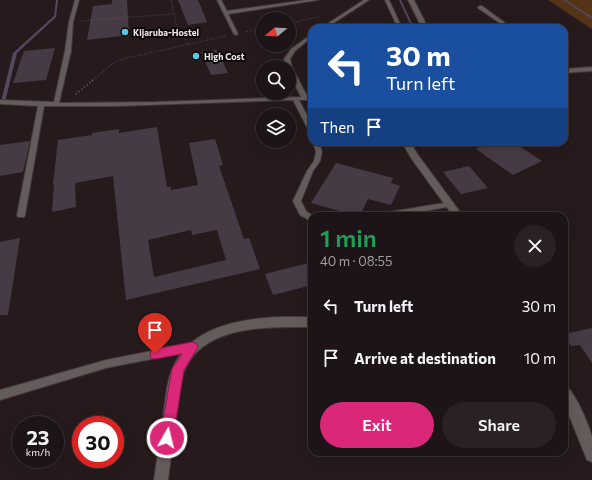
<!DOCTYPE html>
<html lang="en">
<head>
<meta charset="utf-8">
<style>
	body { margin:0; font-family:Commissioner,sans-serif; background:#292123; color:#f1f3f6; height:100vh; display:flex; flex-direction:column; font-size:15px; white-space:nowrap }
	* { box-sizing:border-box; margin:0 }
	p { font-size:13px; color:#a09ea1 }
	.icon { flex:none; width:22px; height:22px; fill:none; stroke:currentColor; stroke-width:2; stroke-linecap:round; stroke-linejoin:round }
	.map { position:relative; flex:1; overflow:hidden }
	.side { position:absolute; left:308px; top:212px; width:260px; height:244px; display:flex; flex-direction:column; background:#1c1416; border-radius:12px; box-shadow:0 4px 16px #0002,0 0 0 1px #3a3335 }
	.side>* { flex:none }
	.hud { position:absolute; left:308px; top:24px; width:260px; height:122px; border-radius:12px; box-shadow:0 4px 16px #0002,0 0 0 1px #3a3335; background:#1a4fa0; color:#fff; overflow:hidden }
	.needle { width:26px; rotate:252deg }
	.fabs { position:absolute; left:256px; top:12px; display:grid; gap:8px }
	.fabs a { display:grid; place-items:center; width:40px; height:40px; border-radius:50%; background:#1c1416; box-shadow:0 4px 16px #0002,0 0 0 1px #3a3335; font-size:20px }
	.speed { position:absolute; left:12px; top:416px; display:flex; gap:8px; font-size:20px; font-weight:700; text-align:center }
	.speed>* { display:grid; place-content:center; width:52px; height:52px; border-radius:50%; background:#1c1416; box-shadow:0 4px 16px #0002,0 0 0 1px #3a3335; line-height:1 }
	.speed small { font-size:10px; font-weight:400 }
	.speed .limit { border:6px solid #d22; background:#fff; color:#111 }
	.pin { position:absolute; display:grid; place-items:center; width:34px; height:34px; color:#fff; margin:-41px -17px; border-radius:50% 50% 50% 0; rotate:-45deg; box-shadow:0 0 4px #0007 }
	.pin .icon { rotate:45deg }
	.me { position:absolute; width:44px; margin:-22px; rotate:8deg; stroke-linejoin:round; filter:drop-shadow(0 0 3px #0008) }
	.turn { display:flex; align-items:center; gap:14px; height:84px; padding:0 12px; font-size:18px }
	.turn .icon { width:52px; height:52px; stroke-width:2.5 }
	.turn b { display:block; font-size:28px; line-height:34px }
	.then { display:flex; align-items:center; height:38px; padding:0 12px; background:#0003; gap:8px; font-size:15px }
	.round { display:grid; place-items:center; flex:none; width:42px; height:42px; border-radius:21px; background:#292123 }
	.summary { display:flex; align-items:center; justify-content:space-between; height:68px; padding:0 12px }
	h1 { font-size:24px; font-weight:600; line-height:30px; color:#1e9e55 }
	.primary-button { display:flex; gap:8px; margin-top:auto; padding:8px 12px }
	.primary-button a { flex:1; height:46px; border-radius:24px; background:#db2777; color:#fff; font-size:16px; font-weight:600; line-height:46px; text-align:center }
	.primary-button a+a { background:#292123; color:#f1f3f6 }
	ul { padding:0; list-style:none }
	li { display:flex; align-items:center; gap:12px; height:52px; padding:0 12px }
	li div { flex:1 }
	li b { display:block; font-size:15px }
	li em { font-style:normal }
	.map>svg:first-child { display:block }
	.green { fill:#543316 }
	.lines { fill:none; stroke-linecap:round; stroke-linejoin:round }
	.stream { fill:#544760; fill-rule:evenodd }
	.building { fill:#463b44; fill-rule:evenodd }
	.service-casing { stroke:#423639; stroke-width:2 }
	.minor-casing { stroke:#423639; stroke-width:2 }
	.tertiary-casing { stroke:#423639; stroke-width:2 }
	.path-far1 { stroke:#685d60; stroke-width:1.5; stroke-dasharray:0.5 2; stroke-linecap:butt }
	.path { stroke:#685d60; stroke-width:2; stroke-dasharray:1 2.5; stroke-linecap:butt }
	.service { fill:#635c5a; fill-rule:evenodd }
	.minor { fill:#635c5a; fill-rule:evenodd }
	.tertiary { fill:#635c5a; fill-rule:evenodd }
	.route { fill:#db2777; stroke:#8e194d }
	.poi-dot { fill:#56c9e1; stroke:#0b0708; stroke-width:1.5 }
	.labels { text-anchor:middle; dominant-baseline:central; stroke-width:4; stroke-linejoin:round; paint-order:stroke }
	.far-poi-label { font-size:9px; font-weight:bold; fill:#ebe2e4; stroke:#0b0708; text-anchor:start }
</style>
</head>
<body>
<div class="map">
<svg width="592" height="480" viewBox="0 0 592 480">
	<rect width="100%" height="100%" fill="#261a1d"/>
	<path class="green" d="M548,0H592V29Z"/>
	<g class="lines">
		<path class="stream" d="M56,0H58L56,17L17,53L5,102L3,103H2L1,102L13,53L54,16Z
			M399,0H401L414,28H412Z
			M563,0H566L592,17V19Z"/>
	</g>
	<path class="building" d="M112,0H127L129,35L87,40L93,6L112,4Z
		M178,0H198L207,22L188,25Z
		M55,48L46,80L13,83L24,51Z
		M217,50L228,73L211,75L201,52Z
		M157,127L167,187H171V190L198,185L189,143L215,139L223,165L219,166L244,239L249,238L260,269L126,300L113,176L75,183L76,207L52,212L54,184H53L58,140L92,135V133L119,129V133ZM191,230L192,235L217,230L226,260L154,277L148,240Z
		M30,141L23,172L0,176V145Z
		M492,142H513L542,161L513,175L476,149Z
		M336,163L393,178L391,183L400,186L391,205L368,199L360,216H357L311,203Z
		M469,166L488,188L461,194L443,172Z
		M20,238L8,315H0V242Z
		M312,262V285L273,295L265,274Z
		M592,328V363L580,345L571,346L564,336V334Z"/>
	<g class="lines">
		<defs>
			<path id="service" d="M75,0H79L73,22L71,51L59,103L156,102L301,97L289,72V67H286L284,59L291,49L312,34V37L295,51L290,59L292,67L307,96H312V100H299L312,125V133L309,131L293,100L117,106H44L25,215L24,217H18L17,215L38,106L0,104V100L54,102L65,51L69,22Z
				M217,0H221L227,11L307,0H318L228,14L238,34L236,35L234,34Z
				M364,0H369L326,28H321Z
				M385,0H389L402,28H398Z
				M480,6H482L512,28H507L478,8V7Z
				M313,142H319L322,152L320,161L313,171L301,201L306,211L313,216L312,222L300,215L293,201L307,171L314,161L316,152Z
				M450,202H453L454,204L453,206L397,216H379L383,213Z
				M192,343L195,344L197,347L195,350L192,351L106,368L0,400V390L106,360Z"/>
			<path id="minor" d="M402,142H410L418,155L463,216H453L411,158Z
				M275,317H312V327C266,327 193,324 181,382L168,480H154C157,459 160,438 163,417C165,403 166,388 170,375C185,329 233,320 275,317Z
				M564,385C574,389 589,425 592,437C592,444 592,454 592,462L587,460L564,403Z"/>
			<path id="tertiary" d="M408,0H414L428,28H422Z
				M592,67V71L564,73V69Z"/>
		</defs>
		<use href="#service" class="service-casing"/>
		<use href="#minor" class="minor-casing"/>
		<use href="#tertiary" class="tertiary-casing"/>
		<path class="path-far1" d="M171,0L176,24L188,44
			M81,21L172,14
			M289,23L320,17
			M245,32L263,28
			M92,81L112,64L122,59L226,36"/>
		<path class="path" d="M76,94L93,80"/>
		<use href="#service" class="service"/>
		<use href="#minor" class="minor"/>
		<use href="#tertiary" class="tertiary"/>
	</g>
	<path class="route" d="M192,342L196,343L198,347L184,370L173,438L171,443L167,445L162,443L160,438L172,369L182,354L155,359L151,358L150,354L151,351L155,349Z"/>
	<g class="poi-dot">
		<circle cx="125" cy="32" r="4"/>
		<circle cx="196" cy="56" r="4"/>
	</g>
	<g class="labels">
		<g class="far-poi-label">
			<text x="133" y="32">Kijaruba-Hostel</text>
			<text x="204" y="56">High Cost</text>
		</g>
	</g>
</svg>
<div class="fabs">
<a><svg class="needle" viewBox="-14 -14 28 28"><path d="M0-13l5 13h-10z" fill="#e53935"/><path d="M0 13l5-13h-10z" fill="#a09ea1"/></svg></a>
<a><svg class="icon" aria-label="search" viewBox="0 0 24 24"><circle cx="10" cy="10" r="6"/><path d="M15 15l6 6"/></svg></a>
<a><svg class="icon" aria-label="layers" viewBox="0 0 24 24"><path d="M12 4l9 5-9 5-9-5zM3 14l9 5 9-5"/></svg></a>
</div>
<div class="speed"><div>23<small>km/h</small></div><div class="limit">30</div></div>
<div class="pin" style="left:155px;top:354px;background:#d93025"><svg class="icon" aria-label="arrive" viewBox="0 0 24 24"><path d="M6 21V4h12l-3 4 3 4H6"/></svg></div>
<svg class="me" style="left:167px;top:438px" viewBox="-20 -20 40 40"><circle r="17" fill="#db2777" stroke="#fff" stroke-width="3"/><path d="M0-11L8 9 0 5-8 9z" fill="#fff"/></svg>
<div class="hud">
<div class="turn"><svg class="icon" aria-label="left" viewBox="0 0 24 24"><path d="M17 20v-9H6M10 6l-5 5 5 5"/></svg><div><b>30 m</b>Turn left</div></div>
<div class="then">Then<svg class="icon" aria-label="arrive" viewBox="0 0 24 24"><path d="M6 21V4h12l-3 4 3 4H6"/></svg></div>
</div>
<section class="side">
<div class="summary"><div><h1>1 min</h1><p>40 m · 08:55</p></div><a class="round"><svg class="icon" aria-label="close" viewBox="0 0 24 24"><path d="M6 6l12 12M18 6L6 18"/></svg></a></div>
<ul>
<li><svg class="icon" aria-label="left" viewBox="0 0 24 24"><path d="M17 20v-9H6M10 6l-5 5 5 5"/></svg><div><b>Turn left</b></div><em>30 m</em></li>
<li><svg class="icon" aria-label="arrive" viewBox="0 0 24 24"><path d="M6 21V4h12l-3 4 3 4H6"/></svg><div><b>Arrive at destination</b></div><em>10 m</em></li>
</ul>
<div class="primary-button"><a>Exit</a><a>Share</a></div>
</section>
</div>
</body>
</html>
